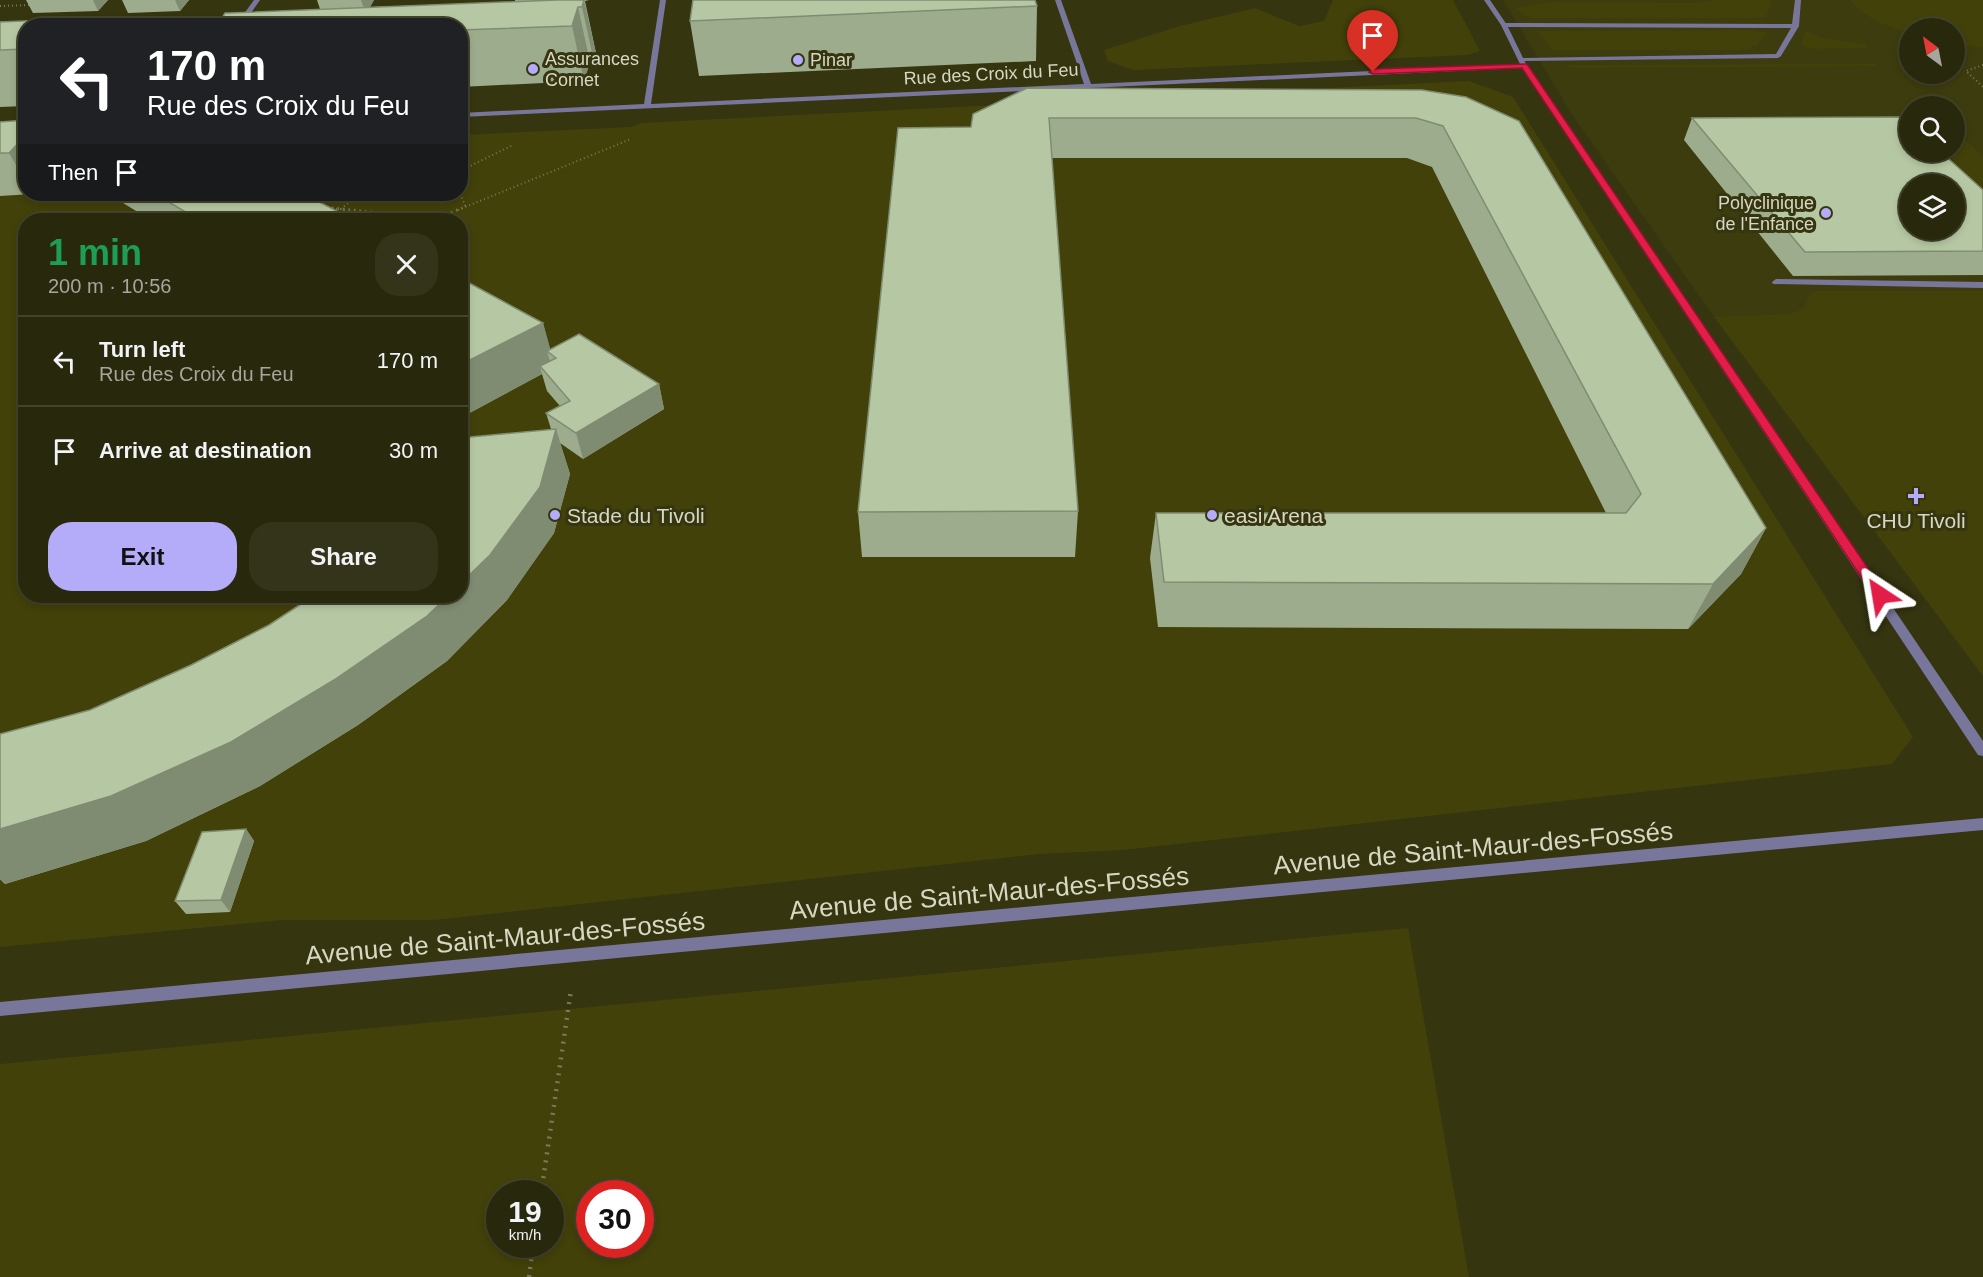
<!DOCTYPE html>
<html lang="en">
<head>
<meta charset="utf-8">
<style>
	body { margin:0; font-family:Arial,sans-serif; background:#34341a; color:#f1f3f6; height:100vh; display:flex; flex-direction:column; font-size:22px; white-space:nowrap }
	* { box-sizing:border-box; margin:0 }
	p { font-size:20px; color:#a5a69d }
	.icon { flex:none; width:33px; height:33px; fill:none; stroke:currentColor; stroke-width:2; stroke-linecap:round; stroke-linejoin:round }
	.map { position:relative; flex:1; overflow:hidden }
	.side { position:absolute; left:18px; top:213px; width:450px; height:390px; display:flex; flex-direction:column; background:#28280c; border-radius:24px; box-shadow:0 3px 9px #0003,0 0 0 2px #44442d }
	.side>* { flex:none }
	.hud { position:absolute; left:18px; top:18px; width:450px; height:183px; border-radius:24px; box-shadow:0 3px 9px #0003,0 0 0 2px #44442d; background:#202124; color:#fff; overflow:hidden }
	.needle { width:39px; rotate:328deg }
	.buttons { position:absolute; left:1899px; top:18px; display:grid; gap:12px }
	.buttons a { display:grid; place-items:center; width:66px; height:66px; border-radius:50%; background:#28280c; box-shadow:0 3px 9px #0003,0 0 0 2px #44442d; font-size:30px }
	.speed { position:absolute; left:486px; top:1180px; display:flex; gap:12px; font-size:30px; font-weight:700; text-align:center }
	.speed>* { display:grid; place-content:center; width:78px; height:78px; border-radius:50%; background:#28280c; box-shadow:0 3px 9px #0003,0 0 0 2px #44442d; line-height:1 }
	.speed small { font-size:15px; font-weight:400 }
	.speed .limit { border:9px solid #d22; background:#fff; color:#111 }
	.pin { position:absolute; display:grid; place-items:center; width:51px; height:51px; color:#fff; margin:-62px -26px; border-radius:50% 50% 50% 0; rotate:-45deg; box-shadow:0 0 6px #0007 }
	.pin .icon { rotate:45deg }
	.me { position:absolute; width:66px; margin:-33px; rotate:327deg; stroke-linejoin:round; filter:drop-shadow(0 0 4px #0008) }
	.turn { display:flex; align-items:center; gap:21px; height:126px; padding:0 30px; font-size:27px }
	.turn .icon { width:78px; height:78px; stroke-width:2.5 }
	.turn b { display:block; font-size:42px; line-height:51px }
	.then { display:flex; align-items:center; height:57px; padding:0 30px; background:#0003; gap:12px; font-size:22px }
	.round { display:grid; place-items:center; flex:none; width:63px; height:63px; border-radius:24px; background:#34341a }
	.head { display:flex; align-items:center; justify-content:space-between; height:102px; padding:0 30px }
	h1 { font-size:36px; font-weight:700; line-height:45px; color:#1e9e55 }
	.button { display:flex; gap:12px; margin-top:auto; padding:12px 30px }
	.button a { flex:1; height:69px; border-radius:24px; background:#b5acf9; color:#111; font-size:24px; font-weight:700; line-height:69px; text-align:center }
	.button a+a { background:#34341a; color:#f1f3f6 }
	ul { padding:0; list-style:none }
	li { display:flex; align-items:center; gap:18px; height:90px; padding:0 30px; border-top:2px solid #44442d }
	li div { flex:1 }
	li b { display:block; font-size:22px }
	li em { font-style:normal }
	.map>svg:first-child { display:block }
	.built { fill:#3d3c0e; fill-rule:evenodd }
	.green { fill:#42410a; fill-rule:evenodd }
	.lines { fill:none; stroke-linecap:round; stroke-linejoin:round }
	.path-far2 { stroke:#79795b; stroke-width:2; stroke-dasharray:1 3; stroke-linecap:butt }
	.path-far1 { stroke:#79795b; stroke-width:3; stroke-dasharray:1.5 4; stroke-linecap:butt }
	.path { stroke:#79795b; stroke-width:4.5; stroke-dasharray:2 6; stroke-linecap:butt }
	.lane { fill:#79769b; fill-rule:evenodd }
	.street { fill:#79769b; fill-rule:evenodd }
	.wall { fill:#9dac8c }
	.shaded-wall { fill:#7f8c72 }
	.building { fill:#b6c8a3; stroke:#7f8c72; stroke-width:1.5; fill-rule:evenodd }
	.route { fill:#e11d48; stroke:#92132f; stroke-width:1.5 }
	.poi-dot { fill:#b5acf9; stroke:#353510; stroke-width:2 }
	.labels { text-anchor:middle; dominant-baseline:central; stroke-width:6; stroke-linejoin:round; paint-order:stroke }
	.far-poi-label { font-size:18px; fill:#d7d8c3; stroke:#353510; text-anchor:start }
	.far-street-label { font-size:18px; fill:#d7d8c3; stroke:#353510 }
	.poi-label { font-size:21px; fill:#d7d8c3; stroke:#353510; text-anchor:start }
	.near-street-label { font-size:26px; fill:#d7d8c3; stroke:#353510 }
</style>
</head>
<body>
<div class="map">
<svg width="1983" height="1277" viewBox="0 0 1983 1277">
	<rect width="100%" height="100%" fill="#353510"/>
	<path class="built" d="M1503,0H1983V676L1714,317L1571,113ZM1910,28H1954V74H1910ZM1910,106H1954V152H1910ZM1910,184H1954V230H1910Z"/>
	<path class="green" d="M1333,0H1453L1480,51L1468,55L1133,70L1108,61L1104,50L1180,26L1255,8L1299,26L1324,21Z
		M1717,0H1771L1772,2L1766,17L1759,18H1531L1523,15L1515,8L1553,2L1695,3Z
		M1850,0H1983V48L1955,43L1954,28H1910L1909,33C1884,25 1868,20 1850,0Z
		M1754,30L1767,33L1757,45L1745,50H1552L1538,31Z
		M1805,31L1820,37L1866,45L1867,48L1812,49L1801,44Z
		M1875,64L1878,66L1570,68L1567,65Z
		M1469,81L1513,97L1913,737L1892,764L1124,850L1039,854L435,920H282L0,947V147L26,194H460L461,135L631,127L641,123ZM26,220H460V596H26Z
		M1955,130L1983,156V189H1955L1954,184L1913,152H1954Z
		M1816,291H1983V676L1714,317L1791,314L1804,308L1810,294Z
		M1408,928L1469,1277H0V1064ZM500,1194H550V1245H500ZM590,1194H640V1245H590Z"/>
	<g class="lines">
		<path class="path-far2" d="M0,6L33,5
			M1983,65L1966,71L1983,87
			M460,171L513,145
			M460,194L466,207
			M328,208L347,210
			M341,209L359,194
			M458,210L631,139"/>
		<path class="path-far1" d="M332,208L436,219L462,208"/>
		<path class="path" d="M541,1194L571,990
			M529,1277L533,1245"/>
		<path class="lane" d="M1795,0H1801L1799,26L1781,56L1778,58L1521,61L1519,60V58L1776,54L1791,28L1504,27L1501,25L1504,23L1792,24Z
			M1776,279L1983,282V288L1773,284L1772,282Z"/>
		<path class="street" d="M254,0H260L242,26H235Z
			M660,0H666L651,104L1084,84L1055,0H1061L1091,84L1520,64L1501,25L1484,0H1490L1507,25L1527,66L1983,741V756L1978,755L1522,68L460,117V113L644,104Z
			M1983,818V830L0,1016V1002Z"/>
	</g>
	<path class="wall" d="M26,0H108L98,11L33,13Z
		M122,0H189L180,11L128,13Z
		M317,0H374L370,7L515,2V0H589L585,1L596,53L594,62H590L584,81L460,87V26H220L219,23L320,9Z
		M1037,6L1036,61L699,76L690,21Z
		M118,17L122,26H26V106L0,107V22Z
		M1422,90L1766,528L1741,574L1688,629L1158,627L1150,558L1156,513H1606L1432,167L1407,158H1052L1078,511L1075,557H862L858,512L971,127L973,114Z
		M1692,118L1983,190V275L1793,276L1684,140Z
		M26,120V194H32L0,196V122Z
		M119,194H304L354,220H151L123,203Z
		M460,278L543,323L550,350L659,384L664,409L583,459L560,443L570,474L554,533L507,600L447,661L358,725L260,786L146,841L5,884L0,879V734L90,710L460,596L551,429L546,413L560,406L547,391L542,374L464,416L460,413Z
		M246,829L254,841L230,912L186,914L175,901Z"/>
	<path class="shaded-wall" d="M93,0H108L98,11Z
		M175,0H189L180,11Z
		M361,0H374L366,14Z
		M584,0L596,53L594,62L582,7Z
		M578,7L590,62L584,81L572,26Z
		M118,17L122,26H111Z
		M26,135V182L9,153Z
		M543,323L552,355L547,351L552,369L540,366L542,374L464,416L460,405V365Z
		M659,384L664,409L583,459L576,433Z
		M556,429L570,474L554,533L507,600L447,661L358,725L260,786L146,841L5,884L0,879V829L448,596H460V584Z
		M1766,528L1741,574L1688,629L1713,584Z
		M246,829L254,841L230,912L221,900Z"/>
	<path class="building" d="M557,0H584L582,7H578L572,26L460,30V26H220L223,22L219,23L225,13H230Z
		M693,0H1035L1037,6L690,21Z
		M118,17L111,26H26V49L0,50V22Z
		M1027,88L1422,90L1466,97L1519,121L1766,528L1713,584L1164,582L1156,513H1626L1641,494L1443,126L1416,118H1049L1078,511L858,512L898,128L971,127L973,114Z
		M1903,117L1910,123V152H1941L1983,190V251L1805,252L1692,118ZM1910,184H1954V230H1910Z
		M26,120V135L9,153H0V122Z
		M155,194H304L354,220H199Z
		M460,278L543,323L460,365Z
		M579,334L659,384L576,433L546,413L570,401L540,366L556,358L547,351Z
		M556,429L540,487L490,555L460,584V438Z
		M313,596H448L427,616L334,680L231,742L111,796L0,829V734L90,710L191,665L269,625Z
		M246,829L221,900L175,901L202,832Z"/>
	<path class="route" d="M1527,64L1884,592L1886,595L1884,598H1875L1522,68L1373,74L1369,72L1373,69Z"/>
	<g class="poi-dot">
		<circle cx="798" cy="60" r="6"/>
		<circle cx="533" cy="69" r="6"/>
		<circle cx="1826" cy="213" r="6"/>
		<path d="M1913 487h6v6h6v6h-6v6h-6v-6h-6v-6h6z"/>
		<circle cx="555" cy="515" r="6"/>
		<circle cx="1212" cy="515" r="6"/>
	</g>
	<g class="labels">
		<g class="far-poi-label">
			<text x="545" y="59">Assurances<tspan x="545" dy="21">Cornet</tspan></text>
			<text x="810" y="60">Pinar</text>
			<text x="1814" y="203" text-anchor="end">Polyclinique<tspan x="1814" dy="21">de l'Enfance</tspan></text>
		</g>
		<g class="far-street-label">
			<text transform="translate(991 74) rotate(-3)">Rue des Croix du Feu</text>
		</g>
		<g class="poi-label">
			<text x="567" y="515">Stade du Tivoli</text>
			<text x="1224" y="515">easi Arena</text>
			<text x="1916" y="520" text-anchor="middle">CHU Tivoli</text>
		</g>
		<g class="near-street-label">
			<text transform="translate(1473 848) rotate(-5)">Avenue de Saint-Maur-des-Fossés</text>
			<text transform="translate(989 893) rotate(-5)">Avenue de Saint-Maur-des-Fossés</text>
			<text transform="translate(505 938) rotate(-5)">Avenue de Saint-Maur-des-Fossés</text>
		</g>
	</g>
</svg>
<div class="buttons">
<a><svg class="needle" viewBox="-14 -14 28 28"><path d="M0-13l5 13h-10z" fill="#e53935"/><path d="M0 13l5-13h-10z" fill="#a5a69d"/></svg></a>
<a><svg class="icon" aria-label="search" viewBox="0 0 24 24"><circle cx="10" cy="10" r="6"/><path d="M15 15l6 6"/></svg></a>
<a><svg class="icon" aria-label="layers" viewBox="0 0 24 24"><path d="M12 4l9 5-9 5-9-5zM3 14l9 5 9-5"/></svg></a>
</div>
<div class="speed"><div>19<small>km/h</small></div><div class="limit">30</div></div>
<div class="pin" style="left:1373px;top:72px;background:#d93025"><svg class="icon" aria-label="arrive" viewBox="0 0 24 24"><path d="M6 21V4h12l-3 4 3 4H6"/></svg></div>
<svg class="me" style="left:1880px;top:595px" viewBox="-20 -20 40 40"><path d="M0-17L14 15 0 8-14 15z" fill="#e11d48" stroke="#fff" stroke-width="4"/></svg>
<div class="hud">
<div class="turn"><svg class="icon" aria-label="left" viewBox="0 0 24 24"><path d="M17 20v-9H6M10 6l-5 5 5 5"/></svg><div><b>170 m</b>Rue des Croix du Feu</div></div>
<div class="then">Then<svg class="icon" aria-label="arrive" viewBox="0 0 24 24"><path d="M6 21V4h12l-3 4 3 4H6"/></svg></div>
</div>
<section class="side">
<div class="head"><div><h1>1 min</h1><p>200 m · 10:56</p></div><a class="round"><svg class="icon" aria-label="close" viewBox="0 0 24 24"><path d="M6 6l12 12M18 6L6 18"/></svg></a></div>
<ul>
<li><svg class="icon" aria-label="left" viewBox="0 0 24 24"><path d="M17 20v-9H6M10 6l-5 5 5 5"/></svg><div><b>Turn left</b><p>Rue des Croix du Feu</p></div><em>170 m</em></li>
<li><svg class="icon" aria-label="arrive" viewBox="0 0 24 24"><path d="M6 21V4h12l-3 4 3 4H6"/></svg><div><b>Arrive at destination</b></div><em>30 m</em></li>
</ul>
<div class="button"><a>Exit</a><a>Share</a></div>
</section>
</div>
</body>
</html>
